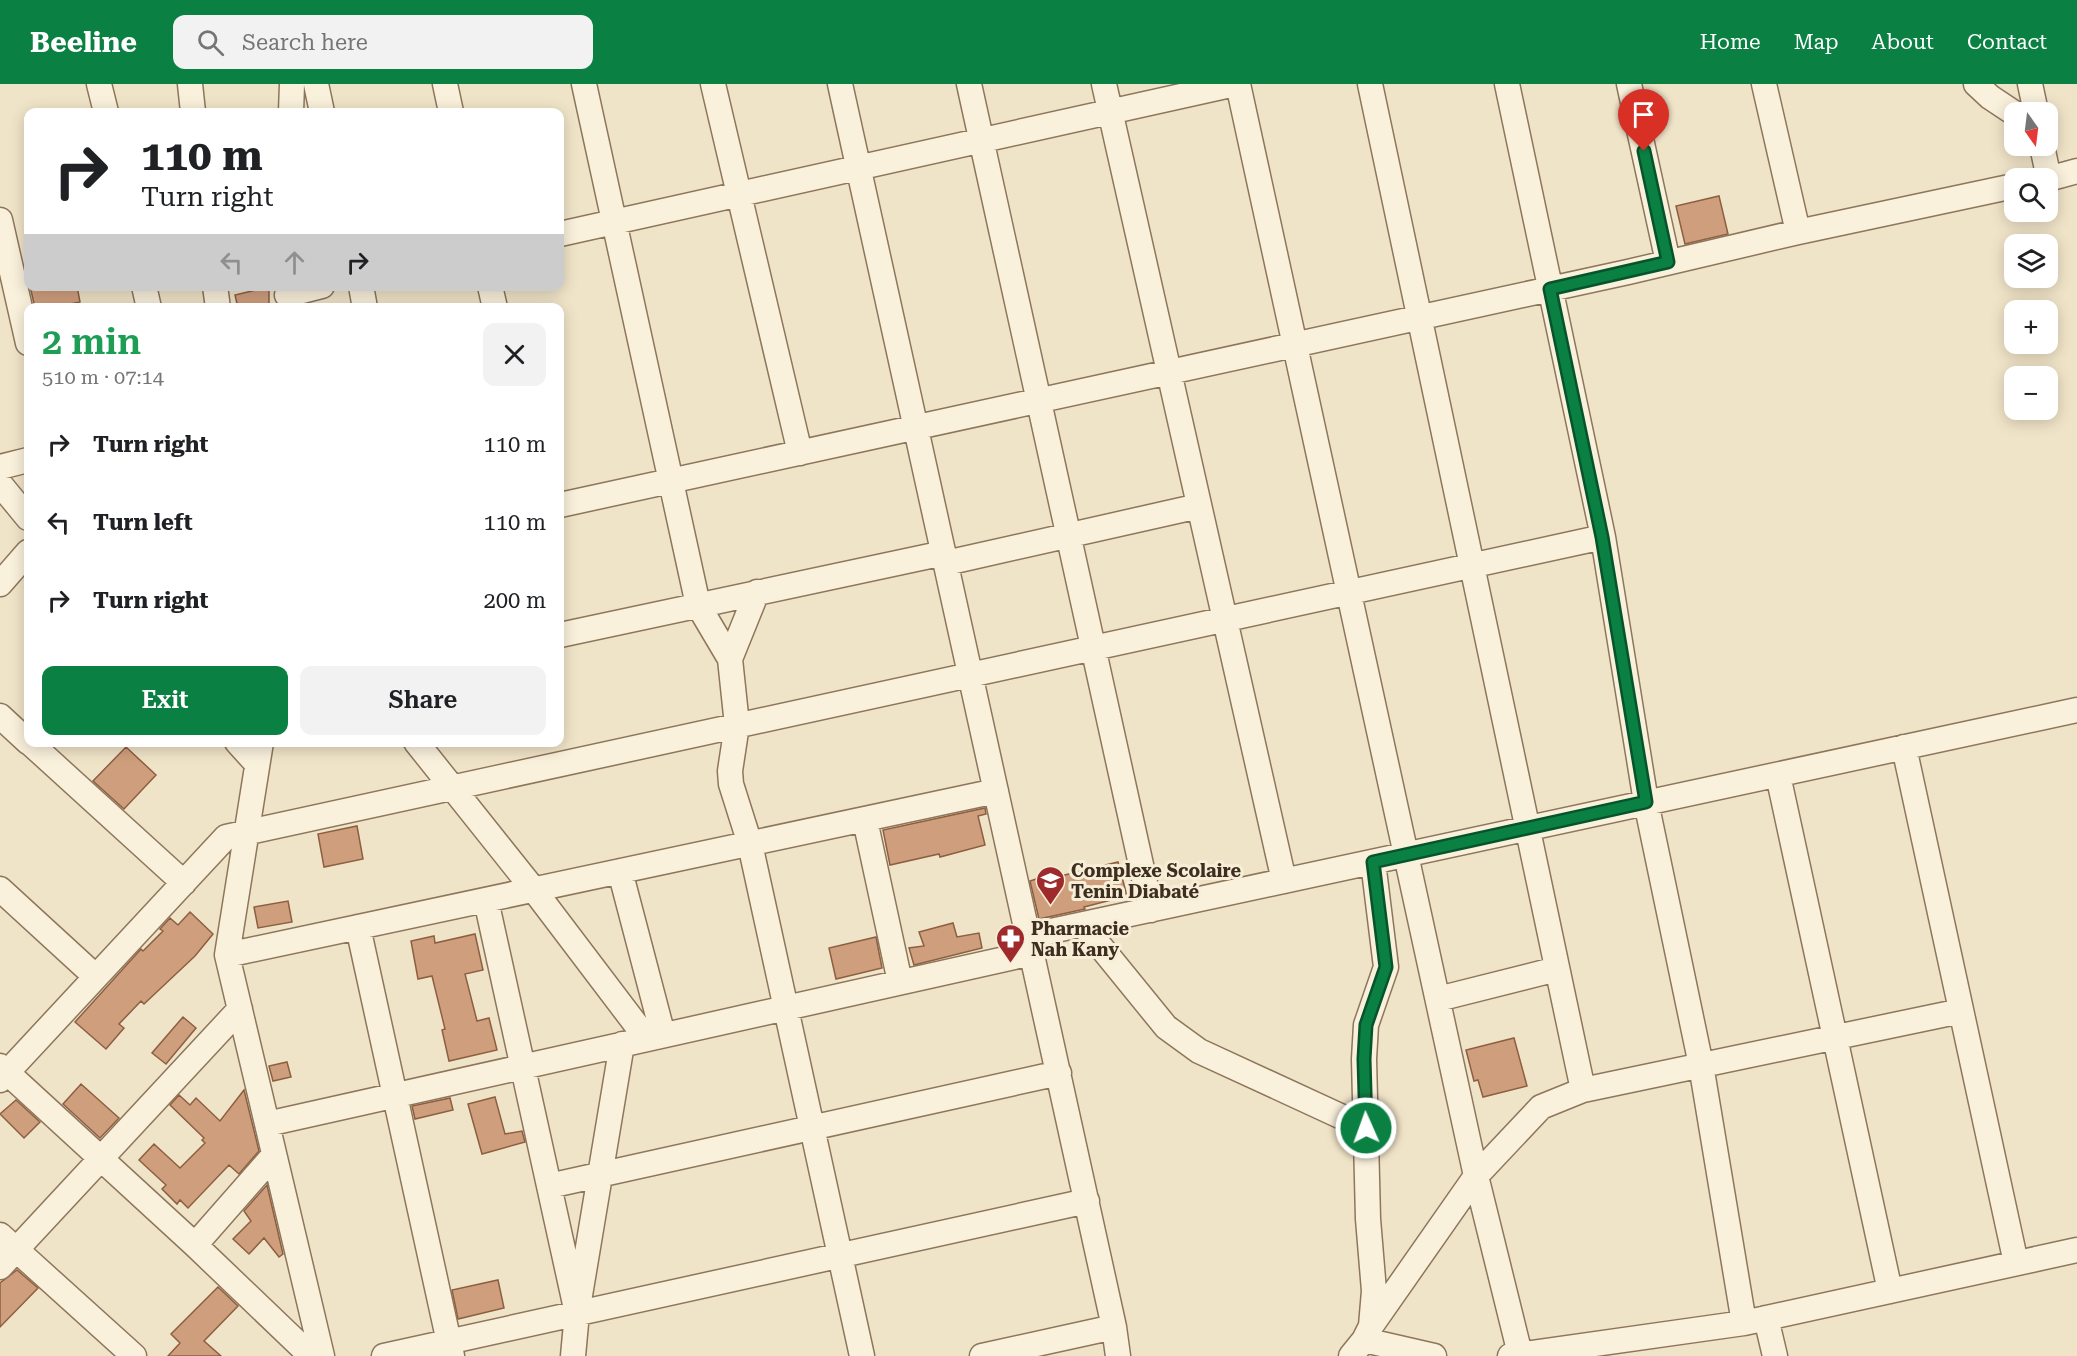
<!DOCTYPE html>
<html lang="en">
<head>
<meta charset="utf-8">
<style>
	body { margin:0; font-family:"Roboto Serif",serif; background:#f2f2f2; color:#202124; height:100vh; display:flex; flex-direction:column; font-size:22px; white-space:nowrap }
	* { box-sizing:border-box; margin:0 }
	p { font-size:20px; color:#757577 }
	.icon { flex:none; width:33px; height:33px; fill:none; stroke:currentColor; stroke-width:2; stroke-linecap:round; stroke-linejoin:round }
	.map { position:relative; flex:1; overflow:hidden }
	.drawer { position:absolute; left:24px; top:219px; width:540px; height:444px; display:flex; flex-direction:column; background:#fff; border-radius:12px; box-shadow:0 3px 15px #0003 }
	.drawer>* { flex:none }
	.hud { position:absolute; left:24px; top:24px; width:540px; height:183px; border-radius:12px; box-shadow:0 3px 15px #0003; background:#fff; color:#202124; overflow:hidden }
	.needle { width:39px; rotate:166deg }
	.tools { position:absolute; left:2004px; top:18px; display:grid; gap:12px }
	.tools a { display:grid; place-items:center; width:54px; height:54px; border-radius:12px; background:#fff; box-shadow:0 3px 15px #0003; font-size:30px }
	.pin { position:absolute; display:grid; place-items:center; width:51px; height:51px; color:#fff; margin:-62px -26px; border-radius:50% 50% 50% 0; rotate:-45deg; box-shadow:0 0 6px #0007 }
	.pin .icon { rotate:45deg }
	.me { position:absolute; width:66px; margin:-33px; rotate:358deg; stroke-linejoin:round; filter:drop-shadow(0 0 4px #0008) }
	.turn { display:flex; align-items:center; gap:21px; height:126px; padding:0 18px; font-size:27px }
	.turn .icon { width:78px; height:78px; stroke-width:2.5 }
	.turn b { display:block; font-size:42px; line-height:51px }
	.lanes { display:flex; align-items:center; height:57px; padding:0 18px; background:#0003; justify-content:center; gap:30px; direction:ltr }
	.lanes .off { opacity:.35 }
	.round { display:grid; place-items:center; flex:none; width:63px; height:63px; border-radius:12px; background:#f2f2f2 }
	.summary { display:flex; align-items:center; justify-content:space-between; height:102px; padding:0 18px }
	h1 { font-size:36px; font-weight:600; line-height:45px; color:#1e9e55 }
	.button { display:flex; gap:12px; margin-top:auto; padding:12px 18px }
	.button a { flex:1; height:69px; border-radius:12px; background:#0b8043; color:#fff; font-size:24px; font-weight:600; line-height:69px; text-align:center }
	.button a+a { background:#f2f2f2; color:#202124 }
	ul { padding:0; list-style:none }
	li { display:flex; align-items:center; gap:18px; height:78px; padding:0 18px }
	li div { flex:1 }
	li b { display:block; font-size:22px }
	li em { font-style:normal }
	header { display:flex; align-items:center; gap:36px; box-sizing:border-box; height:84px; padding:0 30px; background:#0b8043; color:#fff }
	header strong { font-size:28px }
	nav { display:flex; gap:33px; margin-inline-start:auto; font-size:21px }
	.search { width:420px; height:54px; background:#f2f2f2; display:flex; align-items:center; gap:15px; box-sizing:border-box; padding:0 21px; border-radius:12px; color:#757577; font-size:22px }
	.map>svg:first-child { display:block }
	.building { fill:#cf9f7d; stroke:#8d5f41; stroke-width:1.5 }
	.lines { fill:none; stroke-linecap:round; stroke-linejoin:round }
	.minor-casing { stroke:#8d765c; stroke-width:27 }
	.minor { stroke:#faf1dc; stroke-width:24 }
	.route-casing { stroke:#07532c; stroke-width:15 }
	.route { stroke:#0b8043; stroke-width:10 }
	.labels { text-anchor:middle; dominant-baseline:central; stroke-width:6; stroke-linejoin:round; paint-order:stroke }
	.poi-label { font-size:18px; font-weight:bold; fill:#3d2e20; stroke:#f7eed8; text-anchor:start }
</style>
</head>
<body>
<header>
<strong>Beeline</strong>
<div class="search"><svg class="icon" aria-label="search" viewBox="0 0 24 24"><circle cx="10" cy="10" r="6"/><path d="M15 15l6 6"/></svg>Search here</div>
<nav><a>Home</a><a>Map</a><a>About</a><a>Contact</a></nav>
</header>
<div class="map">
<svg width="2077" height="1272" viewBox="0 0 2077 1272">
	<rect width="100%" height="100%" fill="#f0e4c8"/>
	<path class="building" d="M1719,112L1728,150L1685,160L1676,122Z
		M30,202H77L80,218L51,224H35Z
		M269,203V224H238L235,211Z
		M126,663L156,691L124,725L93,697Z
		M985,724L986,730L978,732L985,761L940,773L939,770L890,781L883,746Z
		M357,742L363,775L324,783L318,750Z
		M1118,778L1127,812L1084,823L1085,825L1039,835L1030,797L1039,794L1040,797Z
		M288,817L292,838L258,844L254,823Z
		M190,828L213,850L195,872L144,920L141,917L119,940L124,944L106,965L75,938L141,865L143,867L163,847L160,845L170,834L178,841Z
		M953,839L957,853L979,849L982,864L914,881L909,864L924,862L919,848Z
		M475,850L483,886L465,890L477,937L489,934L497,966L449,977L442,946L445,945L432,892L418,895L411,857L434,852L435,859Z
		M876,853L882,884L836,895L829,864Z
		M183,933L196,944L166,980L152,969Z
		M1514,954L1527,1002L1483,1013L1478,996L1474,997L1466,966Z
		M287,978L291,993L273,997L269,982Z
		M81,1000L119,1034L100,1054L63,1020Z
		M244,1006L259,1067L239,1090L229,1081L188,1124L180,1116L177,1120L162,1105L166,1101L139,1076L154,1060L180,1084L205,1059L202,1056L204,1054L170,1021L179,1011L190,1021L196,1014L220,1037Z
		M495,1013L505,1050L522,1047L525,1058L482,1070L468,1020Z
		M450,1014L453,1026L415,1035L412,1022Z
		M16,1016L40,1038L24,1054L0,1030Z
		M267,1101L283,1170L279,1173L264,1154L249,1170L233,1155L251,1137L244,1127Z
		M17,1186L38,1204L0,1243V1199Z
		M498,1196L504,1224L458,1235L452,1206Z
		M218,1203L238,1222L204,1257L221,1272H168L180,1259L171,1250Z"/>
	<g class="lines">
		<defs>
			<path id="minor" d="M99,0L106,28
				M190,0L193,28
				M316,0L322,28
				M445,0L451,28
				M584,0L698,521L730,575L737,641L730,687L731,700L750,760L862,1272
				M713,0L800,369
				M840,0L1114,1243L1118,1272
				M969,0L1151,826
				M1104,0L1284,797
				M1238,0L1476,1092L1520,1270
				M1370,0L1583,1006
				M1507,0L1603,453L1646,718L1701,981L1744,1239
				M1629,0L1668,178
				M1764,0L1798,148
				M1976,0L1990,13L2014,29
				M2030,0L2036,28
				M291,28L292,0
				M2042,62L2049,95
				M2048,95L2077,87
				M0,136L28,259
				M560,150L1235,0
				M144,202L149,224
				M215,202L218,224
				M361,202L365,224
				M490,202L495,224
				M287,211L322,202
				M0,383L28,376
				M0,400L28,434
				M560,421L1628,188L1798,148L2014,102
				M946,479L1199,422
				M0,500L28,468
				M560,551L944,469
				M730,575L757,508
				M0,632L28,658
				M29,658L184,799
				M237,658L257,680
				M261,658L227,871L322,1272
				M416,658L534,806L647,955
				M1904,663L2016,1179
				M1778,691L1890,1207
				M865,736L900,898
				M620,787L663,951
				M0,805L96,893
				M486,816L577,1229
				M1083,841L1166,943L1199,967L1366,1044
				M358,843L452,1272
				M1028,852L2077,626
				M227,871L996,707
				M1438,915L1557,885
				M0,982L195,1161L311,1272
				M0,996L226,753L1603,453
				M267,1040L1032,869
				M549,1102L1059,989
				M0,1151L134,1272
				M195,1161L274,1071
				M0,1183L240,925
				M1766,1234L1775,1272
				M1371,1242L1476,1092L1541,1023L1583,1006L1961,927
				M1364,1256L1434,1272
				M384,1272L1087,1117
				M573,1272L577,1229L622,960
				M982,1272L1114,1243
				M1351,1272L1364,1256L1371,1242L1374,1207L1368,1135L1364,975L1366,941L1386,883L1373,778
				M1510,1272L1744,1239L2077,1166"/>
		</defs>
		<use href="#minor" class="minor-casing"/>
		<use href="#minor" class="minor"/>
	</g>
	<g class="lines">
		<defs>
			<path id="route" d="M1366,1044L1364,975L1366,941L1386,883L1373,778L1646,718L1602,453L1550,205L1668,178L1644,67"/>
		</defs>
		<use href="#route" class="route-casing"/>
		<use href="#route" class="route"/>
	</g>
	<defs>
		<symbol id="school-pin" viewBox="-11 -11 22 30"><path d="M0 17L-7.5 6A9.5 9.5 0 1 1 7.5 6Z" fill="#9e2a2b" stroke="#f7eed8"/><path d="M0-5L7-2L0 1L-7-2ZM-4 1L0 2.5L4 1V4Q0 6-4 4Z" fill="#fff"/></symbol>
		<symbol id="pharmacy-pin" viewBox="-11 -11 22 30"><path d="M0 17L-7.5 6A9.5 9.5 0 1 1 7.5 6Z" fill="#9e2a2b" stroke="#f7eed8"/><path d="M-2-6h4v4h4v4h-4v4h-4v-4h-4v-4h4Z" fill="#fff"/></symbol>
	</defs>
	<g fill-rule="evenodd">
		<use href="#school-pin" x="1034" y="780" width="33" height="45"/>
		<use href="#pharmacy-pin" x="994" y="838" width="33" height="45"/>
	</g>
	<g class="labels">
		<g class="poi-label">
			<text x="1071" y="786">Complexe Scolaire<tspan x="1071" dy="21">Tenin Diabaté</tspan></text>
			<text x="1031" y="844">Pharmacie<tspan x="1031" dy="21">Nah Kany</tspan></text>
		</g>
	</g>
</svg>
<div class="tools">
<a><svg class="needle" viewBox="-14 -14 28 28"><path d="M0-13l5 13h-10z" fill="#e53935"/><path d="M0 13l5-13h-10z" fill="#757577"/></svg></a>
<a><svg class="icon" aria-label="search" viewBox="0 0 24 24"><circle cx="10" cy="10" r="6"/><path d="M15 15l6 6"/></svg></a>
<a><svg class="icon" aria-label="layers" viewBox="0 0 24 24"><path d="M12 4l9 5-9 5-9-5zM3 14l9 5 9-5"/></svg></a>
<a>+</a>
<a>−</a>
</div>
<div class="pin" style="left:1644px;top:67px;background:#d93025"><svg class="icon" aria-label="arrive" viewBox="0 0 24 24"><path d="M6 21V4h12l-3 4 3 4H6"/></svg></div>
<svg class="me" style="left:1366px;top:1044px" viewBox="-20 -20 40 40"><circle r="17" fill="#0b8043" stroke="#fff" stroke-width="3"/><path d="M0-11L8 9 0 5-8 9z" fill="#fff"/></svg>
<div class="hud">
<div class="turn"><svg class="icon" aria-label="right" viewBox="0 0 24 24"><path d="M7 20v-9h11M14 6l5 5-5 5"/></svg><div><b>110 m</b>Turn right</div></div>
<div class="lanes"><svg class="icon off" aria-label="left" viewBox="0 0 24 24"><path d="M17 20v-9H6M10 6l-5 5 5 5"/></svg><svg class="icon off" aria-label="ahead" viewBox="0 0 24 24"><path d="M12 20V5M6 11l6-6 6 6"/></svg><svg class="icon" aria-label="right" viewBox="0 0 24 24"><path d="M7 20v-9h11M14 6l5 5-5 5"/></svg></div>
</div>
<section class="drawer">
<div class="summary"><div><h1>2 min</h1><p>510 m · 07:14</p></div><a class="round"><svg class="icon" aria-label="close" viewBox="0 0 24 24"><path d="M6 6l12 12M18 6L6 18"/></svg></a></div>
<ul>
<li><svg class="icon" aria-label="right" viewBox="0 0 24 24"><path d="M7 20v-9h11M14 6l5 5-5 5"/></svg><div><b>Turn right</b></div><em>110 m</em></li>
<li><svg class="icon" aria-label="left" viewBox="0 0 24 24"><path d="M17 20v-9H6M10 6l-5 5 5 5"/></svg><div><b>Turn left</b></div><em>110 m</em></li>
<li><svg class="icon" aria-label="right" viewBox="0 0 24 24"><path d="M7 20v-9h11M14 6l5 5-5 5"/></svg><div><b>Turn right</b></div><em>200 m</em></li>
</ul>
<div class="button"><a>Exit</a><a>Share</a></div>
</section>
</div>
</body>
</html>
